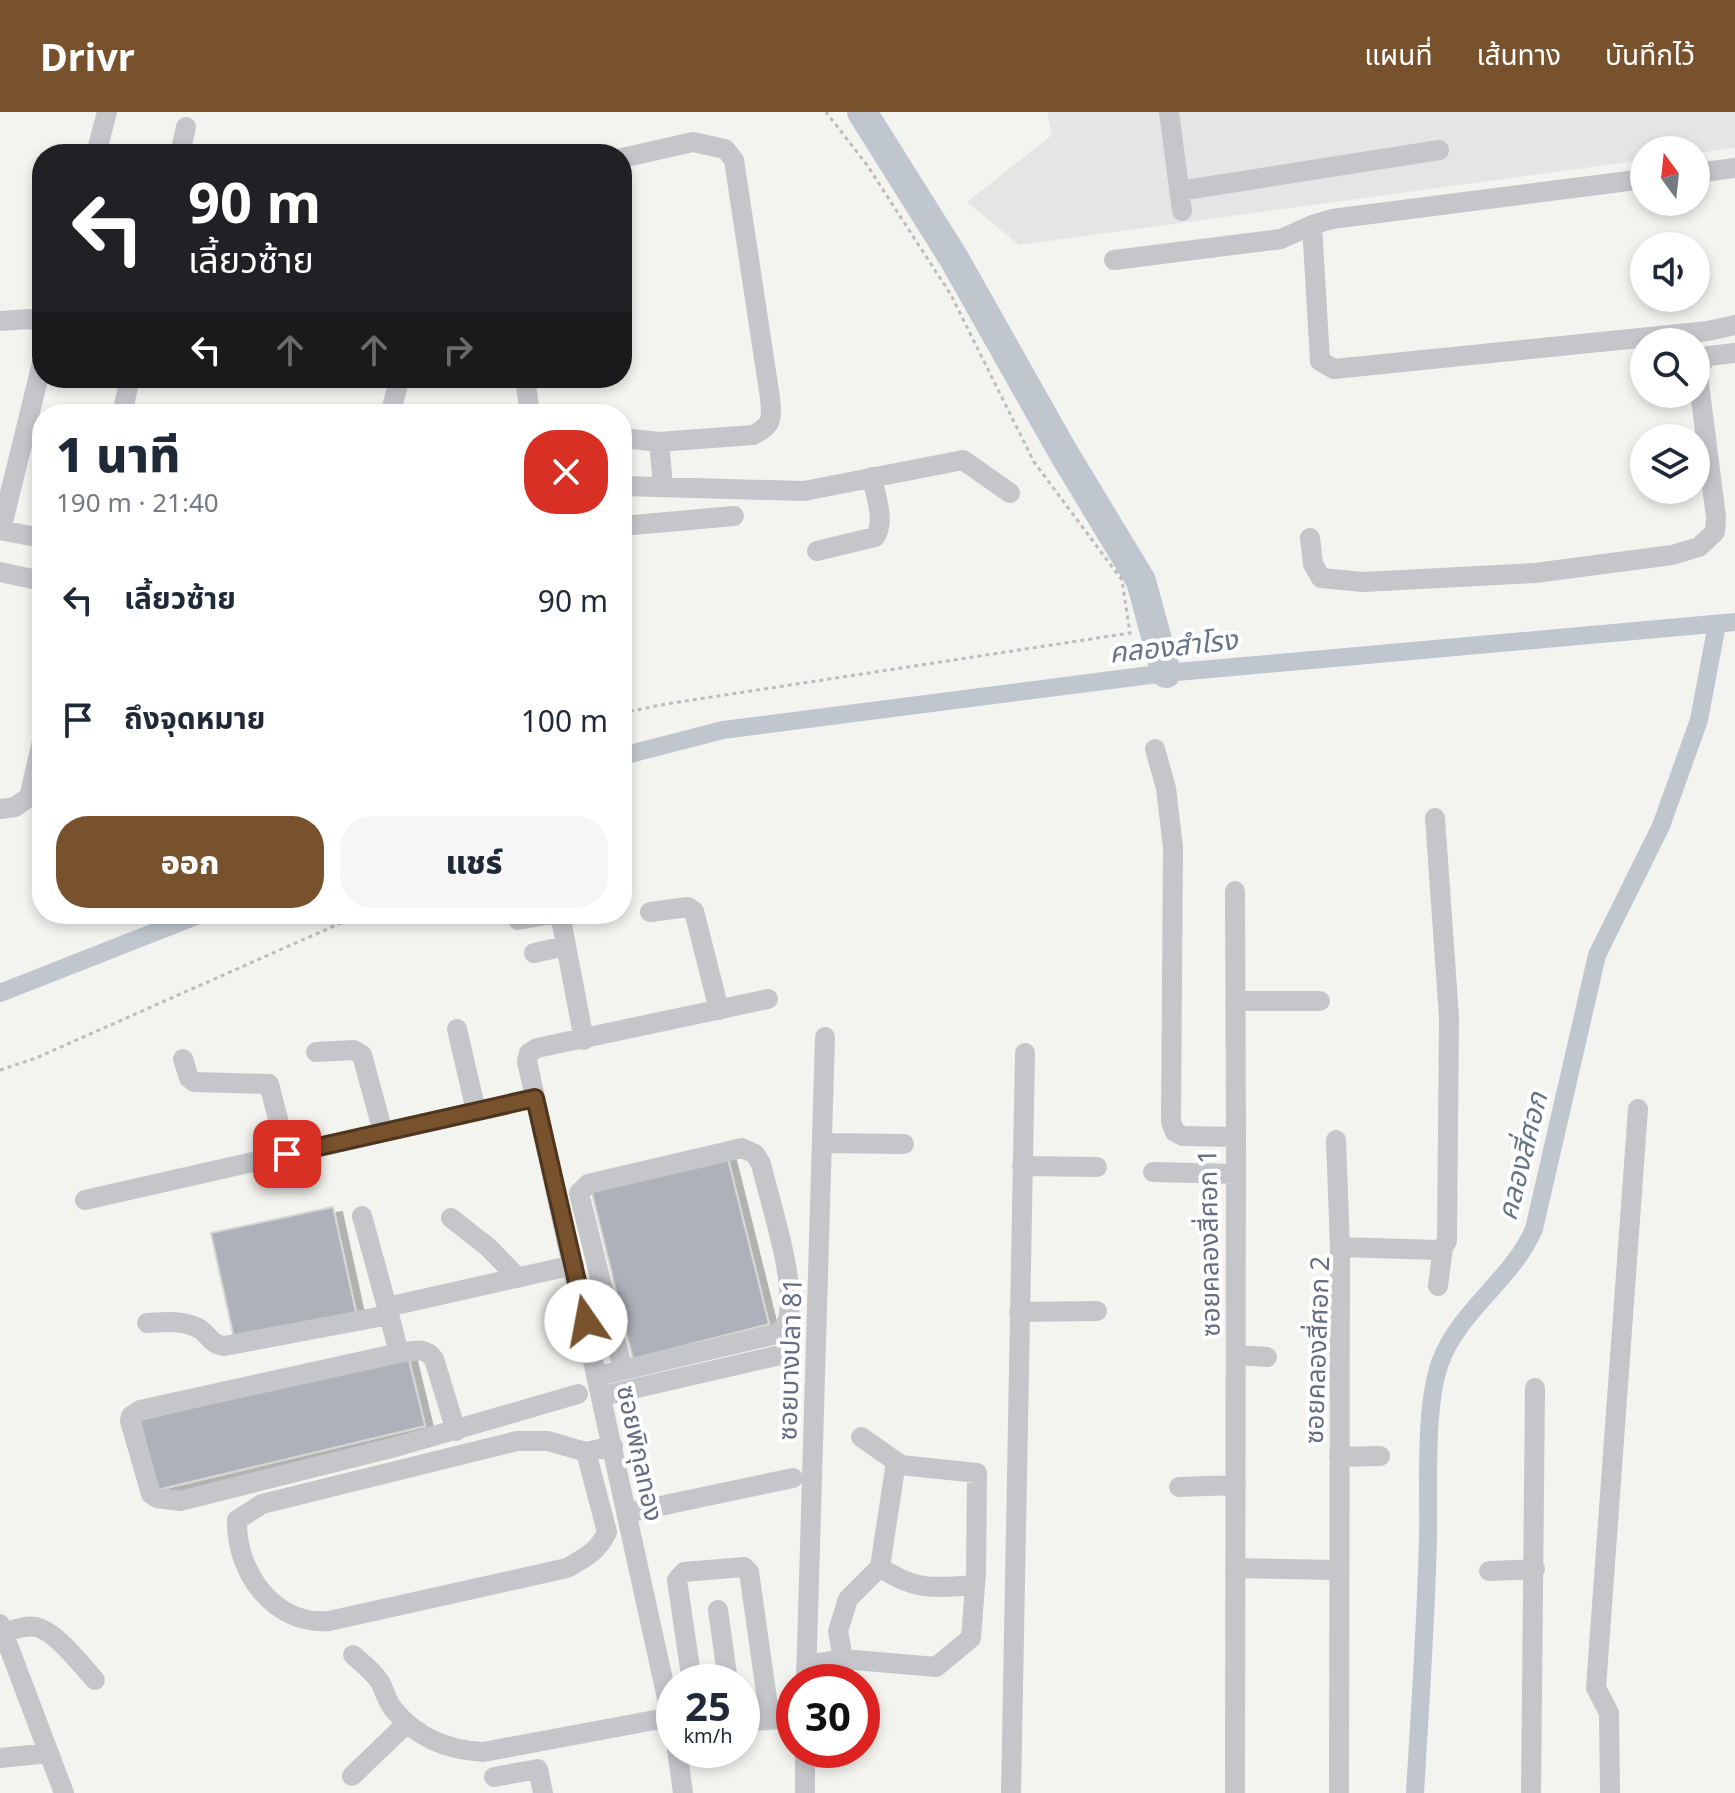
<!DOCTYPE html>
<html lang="th">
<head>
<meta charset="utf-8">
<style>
	body { margin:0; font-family:"Noto Sans","Noto Sans Thai",sans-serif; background:#f6f6f7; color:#1f2937; height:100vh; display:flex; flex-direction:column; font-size:30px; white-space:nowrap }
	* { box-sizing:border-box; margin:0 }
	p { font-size:26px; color:#747a83 }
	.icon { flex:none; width:44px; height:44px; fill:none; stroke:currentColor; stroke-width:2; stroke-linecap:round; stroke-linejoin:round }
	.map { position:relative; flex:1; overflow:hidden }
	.panel { position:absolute; left:32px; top:292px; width:600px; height:520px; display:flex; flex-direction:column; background:#fff; border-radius:32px; box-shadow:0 4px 12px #0003 }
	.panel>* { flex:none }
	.hud { position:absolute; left:32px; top:32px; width:600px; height:244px; border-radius:32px; box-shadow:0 4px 12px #0003; background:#202124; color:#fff; overflow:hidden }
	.needle { width:52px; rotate:345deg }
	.fabs { position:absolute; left:1630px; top:24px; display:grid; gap:16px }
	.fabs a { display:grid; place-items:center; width:80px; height:80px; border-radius:50%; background:#fff; box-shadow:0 4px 12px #0003; font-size:40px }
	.speed { position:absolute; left:656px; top:1552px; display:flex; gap:16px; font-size:40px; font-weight:700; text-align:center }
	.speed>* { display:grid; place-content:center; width:104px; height:104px; border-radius:50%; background:#fff; box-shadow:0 4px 12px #0003; line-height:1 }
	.speed small { font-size:20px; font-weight:400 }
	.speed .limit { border:12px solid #d22; background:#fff; color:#111 }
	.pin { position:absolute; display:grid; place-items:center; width:68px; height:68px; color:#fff; margin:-34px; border-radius:16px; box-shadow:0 4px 12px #0006 }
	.me { position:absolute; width:88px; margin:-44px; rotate:348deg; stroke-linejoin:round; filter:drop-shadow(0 0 6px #0008) }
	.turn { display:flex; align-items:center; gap:28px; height:168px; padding:0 24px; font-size:36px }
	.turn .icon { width:104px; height:104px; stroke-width:2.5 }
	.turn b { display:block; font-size:56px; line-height:68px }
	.lanes { display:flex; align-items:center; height:76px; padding:0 24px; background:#0003; justify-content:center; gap:40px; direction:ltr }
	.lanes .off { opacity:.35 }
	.round { display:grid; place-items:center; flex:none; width:84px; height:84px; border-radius:32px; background:#f6f6f7 }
	.headline { display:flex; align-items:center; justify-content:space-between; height:136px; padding:0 24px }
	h1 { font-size:48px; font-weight:800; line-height:60px }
	.button { display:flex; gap:16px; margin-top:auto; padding:16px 24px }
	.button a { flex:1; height:92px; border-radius:32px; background:#78512d; color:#fff; font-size:32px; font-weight:800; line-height:92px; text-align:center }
	.button a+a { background:#f6f6f7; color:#1f2937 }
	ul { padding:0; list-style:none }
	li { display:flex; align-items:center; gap:24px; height:120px; padding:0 24px }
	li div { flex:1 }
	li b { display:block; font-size:30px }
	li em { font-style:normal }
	header { display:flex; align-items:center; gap:48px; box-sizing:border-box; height:112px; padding:0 40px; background:#78512d; color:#fff }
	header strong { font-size:38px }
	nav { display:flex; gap:44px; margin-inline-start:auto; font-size:28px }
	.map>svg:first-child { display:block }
	.built { fill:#e4e5e4 }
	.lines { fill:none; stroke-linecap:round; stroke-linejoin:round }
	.canal { stroke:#bfc6ce; stroke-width:18 }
	.river { stroke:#bfc6ce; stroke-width:30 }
	.building { fill:#adb1b9; stroke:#d5d5d3; stroke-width:2; filter:url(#shadow) }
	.path { stroke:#bbbcbf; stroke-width:3; stroke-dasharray:4 4; stroke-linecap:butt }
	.minor { stroke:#c4c6ca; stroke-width:20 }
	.route-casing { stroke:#4e351d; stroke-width:20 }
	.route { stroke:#78512d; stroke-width:14 }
	.labels { text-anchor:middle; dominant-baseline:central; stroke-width:8; stroke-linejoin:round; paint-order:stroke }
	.street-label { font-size:26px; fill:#636c82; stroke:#fff }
	.water-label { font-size:28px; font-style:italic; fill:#637486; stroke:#fff }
</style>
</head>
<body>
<header>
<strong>Drivr</strong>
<nav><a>แผนที่</a><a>เส้นทาง</a><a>บันทึกไว้</a></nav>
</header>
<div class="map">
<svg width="1735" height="1681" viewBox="0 0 1735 1681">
	<defs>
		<filter id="shadow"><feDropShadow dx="9" dy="5" stdDeviation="0" flood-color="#0004"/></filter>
	</defs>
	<rect width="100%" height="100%" fill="#f3f4f0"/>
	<path class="built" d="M1047,0H1735V36L1696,41V38H1644V48L1019,133L967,90L1052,23Z"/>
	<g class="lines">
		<path class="canal" d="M622,644L723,618L1166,561L1735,510
			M0,881L201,802
			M1415,1681C1420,1596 1426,1511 1428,1426C1429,1376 1424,1296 1440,1251C1459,1198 1512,1168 1534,1117L1597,843L1661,714L1699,608L1717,512"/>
		<path class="river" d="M862,0L953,145L1063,340L1141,469L1166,561"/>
	</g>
	<path class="building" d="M727,1043L769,1212L633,1247L591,1077Z
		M333,1095L357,1205L235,1231L211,1121Z
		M408,1244L425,1314L157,1378L140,1308Z"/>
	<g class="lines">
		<path class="path" d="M622,601L666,592L1130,521L1122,468L1034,350L951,183L867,53L826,0
			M0,958L36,946L361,802"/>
		<path class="minor" d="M1169,0L1182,99
			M96,42L107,0
			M180,42L186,15
			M622,46L693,30L725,37L734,48L770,286C772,307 773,313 753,323L659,330L663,374
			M1696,61L1735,56
			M1179,79L1439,38
			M1312,113L1320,249L1334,257L1708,219L1735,213
			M1114,148L1281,127L1312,113L1332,107L1644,67
			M0,209L29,207L42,210
			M525,266L529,295L533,302
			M122,302L130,266
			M390,302L400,266
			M622,326L659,330
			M622,374L804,379L963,348L1010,381
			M622,414L734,404
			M0,418L42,426
			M1,418L42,251
			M1310,426L1313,452L1321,466L1363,470L1535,461L1672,443L1699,435L1715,420L1716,405L1698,264L1700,253L1708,244L1735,241
			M817,439L875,425C886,409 875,383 872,365
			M0,460L42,469
			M1155,637L1166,676L1173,735L1171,1010L1175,1020L1183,1024L1236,1025L1235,1681
			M0,697L15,695L29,685L42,630
			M1235,779L1236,1025
			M650,800L688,795L694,799L719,898
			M560,802L584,928
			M518,808L553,802
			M534,841L566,834
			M1235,889H1320
			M457,917L476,999
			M316,940L354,938L362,943L383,1020
			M183,947L189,966L194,970L269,972L287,1042
			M1336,1028L1340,1135
			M822,1031L904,1032
			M1022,1054L1097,1055
			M1153,1060L1236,1062
			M85,1088L535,986
			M362,1104L387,1195
			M451,1106L488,1135L518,1166
			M574,1153L387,1195L399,1241L140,1298L131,1304L130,1309L151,1382L157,1386L180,1389L399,1334L578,1282
			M1438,1174L1443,1135
			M1019,1200L1097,1199
			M147,1211C164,1210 182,1208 198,1216C209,1222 211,1233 224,1234L389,1203
			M399,1241C413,1239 425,1234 434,1247L456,1319
			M1236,1243L1267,1245
			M598,1264L777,1222C782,1218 786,1214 788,1207C797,1170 770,1091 761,1052L755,1042L742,1036L588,1072L579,1081L623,1258
			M602,1284L785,1242
			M586,1340L607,1420C598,1440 584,1446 567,1456L329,1509C274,1513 236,1461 237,1408L262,1392L517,1329H548L586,1340L613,1334
			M1339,1345L1380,1344
			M1179,1375L1236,1373
			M627,1401L793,1366
			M880,1455C914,1479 935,1476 975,1473
			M1235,1456L1339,1458
			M1489,1459L1535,1457
			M718,1498L728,1570
			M0,1512L64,1681
			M3,1521C13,1518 25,1513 36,1515C56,1519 81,1553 95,1568
			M353,1543C362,1551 373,1559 380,1570C385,1579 387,1590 394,1598C417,1626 447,1638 483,1640L671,1605
			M843,1547L838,1519L848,1487L880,1455L896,1350
			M806,1553L843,1547L936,1555L971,1526L976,1461L977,1361L901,1353L861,1325
			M692,1570L677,1468L684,1460L744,1455L749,1460L770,1608
			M806,1570L825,925
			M742,1610L794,1606
			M674,1618L527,949L529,941L537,936L768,887
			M677,1638L683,1681
			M0,1646L49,1641
			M352,1664L407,1611
			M494,1665L538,1657L543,1681
			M805,1681V1638
			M1011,1681L1025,941
			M1339,1681L1340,1135L1437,1138L1443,1135L1447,1129L1449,905L1435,706
			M1531,1681L1535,1276
			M1610,1681L1609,1601L1596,1576L1638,997"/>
	</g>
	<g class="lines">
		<defs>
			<path id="route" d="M287,1042L535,986L586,1209"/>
		</defs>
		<use href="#route" class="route-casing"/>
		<use href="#route" class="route"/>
	</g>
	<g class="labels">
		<g class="street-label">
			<text transform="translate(1208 1131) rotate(-91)">ซอยคลองสี่ศอก 1</text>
			<text transform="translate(1316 1238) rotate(-88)">ซอยคลองสี่ศอก 2</text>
			<text transform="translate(789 1247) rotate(-88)">ซอยบางปลา 81</text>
			<text transform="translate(641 1341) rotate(78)">ซอยพิกุลทอง</text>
		</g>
		<g class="water-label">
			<text transform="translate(1173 533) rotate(-6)">คลองสำโรง</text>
			<text transform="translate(1521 1044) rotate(-76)">คลองสี่ศอก</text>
		</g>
	</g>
</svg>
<div class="fabs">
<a><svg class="needle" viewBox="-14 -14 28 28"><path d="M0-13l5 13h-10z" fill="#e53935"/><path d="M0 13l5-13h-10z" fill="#747a83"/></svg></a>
<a><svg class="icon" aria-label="sound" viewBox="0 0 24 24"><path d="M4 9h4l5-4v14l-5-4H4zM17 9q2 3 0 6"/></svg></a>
<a><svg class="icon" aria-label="search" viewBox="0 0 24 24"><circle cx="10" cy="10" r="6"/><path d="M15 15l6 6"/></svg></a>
<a><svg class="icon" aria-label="layers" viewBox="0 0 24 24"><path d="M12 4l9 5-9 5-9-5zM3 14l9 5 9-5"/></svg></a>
</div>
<div class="speed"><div>25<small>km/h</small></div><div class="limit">30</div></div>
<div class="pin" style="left:287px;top:1042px;background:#d93025"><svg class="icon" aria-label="arrive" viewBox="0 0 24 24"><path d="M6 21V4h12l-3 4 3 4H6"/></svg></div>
<svg class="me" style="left:586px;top:1209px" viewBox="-20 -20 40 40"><circle r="19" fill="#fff"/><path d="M0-13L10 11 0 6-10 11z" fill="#78512d"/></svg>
<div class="hud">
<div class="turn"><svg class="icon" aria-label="left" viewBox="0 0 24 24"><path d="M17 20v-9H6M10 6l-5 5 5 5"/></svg><div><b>90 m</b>เลี้ยวซ้าย</div></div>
<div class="lanes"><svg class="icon" aria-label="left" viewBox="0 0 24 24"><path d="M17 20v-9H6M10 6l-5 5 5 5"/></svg><svg class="icon off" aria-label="ahead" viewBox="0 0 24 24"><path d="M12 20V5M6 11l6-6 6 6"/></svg><svg class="icon off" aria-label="ahead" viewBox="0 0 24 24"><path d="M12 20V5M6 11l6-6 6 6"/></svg><svg class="icon off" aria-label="right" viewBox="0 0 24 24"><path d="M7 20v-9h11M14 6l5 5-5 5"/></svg></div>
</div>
<section class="panel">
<div class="headline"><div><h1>1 นาที</h1><p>190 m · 21:40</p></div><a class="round" style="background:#d93025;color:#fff"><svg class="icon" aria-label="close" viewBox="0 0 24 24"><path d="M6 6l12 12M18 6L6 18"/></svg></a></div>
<ul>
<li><svg class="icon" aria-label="left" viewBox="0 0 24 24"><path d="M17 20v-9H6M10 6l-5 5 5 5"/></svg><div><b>เลี้ยวซ้าย</b></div><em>90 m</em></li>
<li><svg class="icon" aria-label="arrive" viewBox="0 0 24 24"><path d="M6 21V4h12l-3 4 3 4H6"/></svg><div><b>ถึงจุดหมาย</b></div><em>100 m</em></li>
</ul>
<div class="button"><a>ออก</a><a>แชร์</a></div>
</section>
</div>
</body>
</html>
